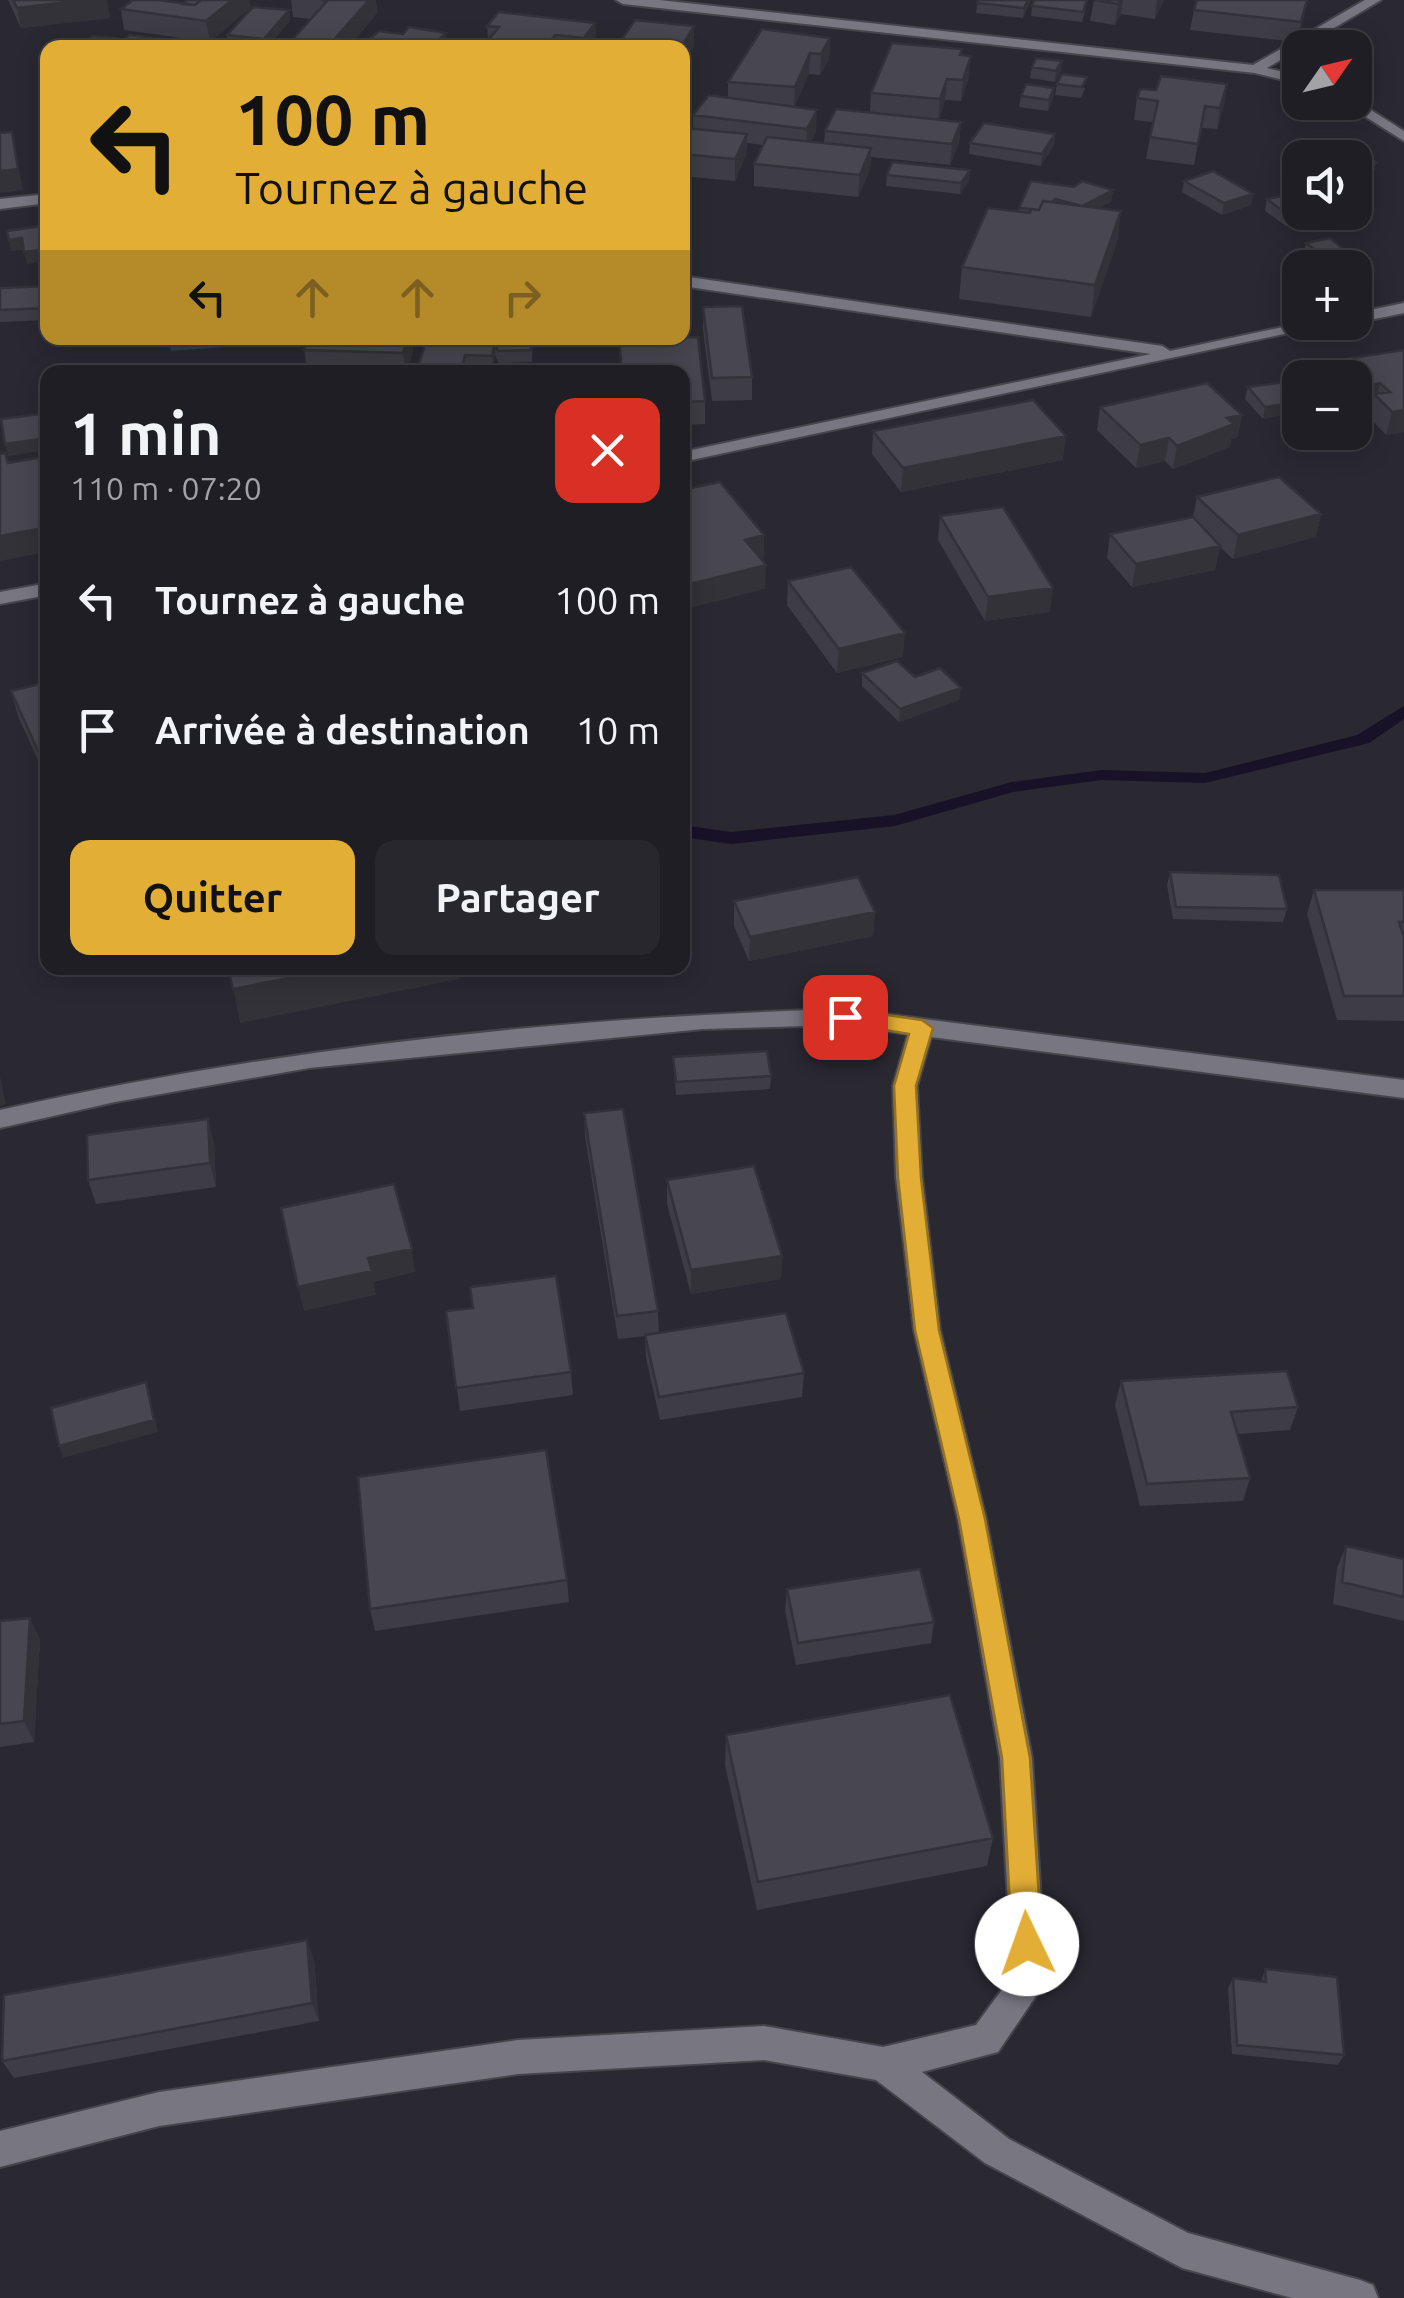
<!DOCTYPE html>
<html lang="fr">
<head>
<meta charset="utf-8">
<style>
	body { margin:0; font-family:Ubuntu,sans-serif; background:#28272d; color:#f1f3f6; height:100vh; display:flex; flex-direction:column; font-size:38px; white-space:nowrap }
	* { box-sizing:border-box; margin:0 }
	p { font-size:32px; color:#a2a2a7 }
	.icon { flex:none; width:55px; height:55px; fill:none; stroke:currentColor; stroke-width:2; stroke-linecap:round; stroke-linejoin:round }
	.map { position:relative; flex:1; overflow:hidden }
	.sheet { position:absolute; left:40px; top:365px; width:650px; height:610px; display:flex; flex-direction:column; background:#201e25; border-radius:20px; box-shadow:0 5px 25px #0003,0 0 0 2px #3d3c42 }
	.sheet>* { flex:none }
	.hud { position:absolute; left:40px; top:40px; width:650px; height:305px; border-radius:20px; box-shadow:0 5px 25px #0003,0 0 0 2px #3d3c42; background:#e3ae35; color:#111; overflow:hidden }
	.needle { width:65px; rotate:56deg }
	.tools { position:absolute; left:1282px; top:30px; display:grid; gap:20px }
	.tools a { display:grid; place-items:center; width:90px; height:90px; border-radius:20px; background:#201e25; box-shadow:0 5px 25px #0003,0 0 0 2px #3d3c42; font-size:50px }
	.pin { position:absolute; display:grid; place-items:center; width:85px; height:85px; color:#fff; margin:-42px; border-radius:20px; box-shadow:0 5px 15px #0006 }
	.me { position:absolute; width:110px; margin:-55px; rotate:357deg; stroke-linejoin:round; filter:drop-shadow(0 0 8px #0008) }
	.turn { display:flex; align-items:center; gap:35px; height:210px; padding:0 30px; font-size:45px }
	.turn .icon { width:130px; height:130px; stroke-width:2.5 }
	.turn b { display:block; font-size:70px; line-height:85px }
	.lanes { display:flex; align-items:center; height:95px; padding:0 30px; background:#0003; justify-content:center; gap:50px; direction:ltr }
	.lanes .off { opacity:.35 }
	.round { display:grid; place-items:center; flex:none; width:105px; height:105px; border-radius:20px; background:#28272d }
	.overview { display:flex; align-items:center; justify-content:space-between; height:170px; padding:0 30px }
	h1 { font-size:60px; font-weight:600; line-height:75px }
	.button { display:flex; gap:20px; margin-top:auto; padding:20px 30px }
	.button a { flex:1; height:115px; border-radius:20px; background:#e3ae35; color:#111; font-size:40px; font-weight:600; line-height:115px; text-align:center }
	.button a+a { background:#28272d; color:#f1f3f6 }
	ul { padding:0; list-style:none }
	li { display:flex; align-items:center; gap:30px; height:130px; padding:0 30px }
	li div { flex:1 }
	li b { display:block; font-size:38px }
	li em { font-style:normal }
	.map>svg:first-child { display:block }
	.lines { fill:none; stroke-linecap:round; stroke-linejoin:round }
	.stream { fill:#181229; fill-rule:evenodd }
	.street-casing { stroke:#46454c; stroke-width:4 }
	.street { fill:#787681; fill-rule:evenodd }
	.wall { fill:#3e3d45 }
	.shaded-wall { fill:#323238 }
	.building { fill:#484750; stroke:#323238; stroke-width:2.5 }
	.route { fill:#e3ae35; stroke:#947122; stroke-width:2.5 }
</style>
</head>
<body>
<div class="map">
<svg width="1404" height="2298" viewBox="0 0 1404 2298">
	<rect width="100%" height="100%" fill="#2a2831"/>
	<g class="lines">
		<path class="stream" d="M1404,706V719L1369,743L1205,783L1102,780L1013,792L895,826L731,844L682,837V825L731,832L894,815L1012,782L1102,770L1205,773L1357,735Z"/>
		<defs>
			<path id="street" d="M616,0H659L1253,65L1365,0H1381L1267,68L1300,76V84L1255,73L623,4Z
				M1355,100L1404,131V141L1342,102Z
				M48,194V203L0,209V199Z
				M682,276L1162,346L1170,351L1306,322H1340L682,462V452L1151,354L682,286Z
				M1404,303V313L1355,323L1353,322L1355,313Z
				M48,583V595L0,604V592Z
				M845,1009L1404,1080V1098L931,1037L917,1086L922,1177L940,1330L986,1519L1032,1758L1046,1981L998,2052L922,2072L1009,2139L1188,2233L1360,2280L1373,2285L1378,2298H1292L1182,2268L985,2163L876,2080L764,2060L518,2074L159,2126L0,2167V2131L159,2092L518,2040L764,2026L883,2047L976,2025L1012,1976L1000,1758L958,1519L914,1330L896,1177L893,1086L908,1034L845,1025L703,1029L309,1068L115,1102L0,1128V1110C277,1048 561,1017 845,1009Z"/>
		</defs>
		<use href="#street" class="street-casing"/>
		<use href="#street" class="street"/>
	</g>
	<path class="wall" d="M8,0H107L110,18L21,28Z
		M187,0H249L250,8L210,42L124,30L121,9L183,4Z
		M291,0H376L377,13L348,48H294L293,39L311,19L293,17Z
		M978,0H1031L1023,18L976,13Z
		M1094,0H1164L1155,19L1121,14L1115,25L1090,21Z
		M1308,0L1297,42L1190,30L1194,10Z
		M1032,6L1086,8L1082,22L1031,16Z
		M289,10L290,21L267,48L228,46L227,35Z
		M595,23L596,44L593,48H481L488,40L487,26Z
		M446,33V44L442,48H368L367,41L403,34Z
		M830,38L829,59L820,75L809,74L794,107L816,132L811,142L824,143L825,131L870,112L871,93L961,56L969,77L961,101L945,100L939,119L961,122L959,143L950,165L871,157L870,169L858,197L754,186V164L763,145L747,143L746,155L735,181L682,176V132L693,128V115L728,98V82Z
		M1062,61L1061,71L1055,82L1030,78L1032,67Z
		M1057,84L1085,88L1081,98L1055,95Z
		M1227,84L1224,105L1217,129L1201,128L1194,165L1146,159L1153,122L1134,120L1137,98L1156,90Z
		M1054,88L1053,99L1048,111L1019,107L1021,96Z
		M1055,134L1054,145L1041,166L969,154L970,143Z
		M1352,139L1376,163L1373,174L1355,176V158H1300V166L1291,157L1293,146Z
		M970,170L969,181L960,194L886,186L887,175Z
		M1184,181L1253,194L1251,205L1222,215L1182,192Z
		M1074,187L1113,190L1111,202L1098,208L1121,211L1117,242L1091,317L959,299L962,267L1018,212L1019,208Z
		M1267,199L1328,217L1286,226L1265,211Z
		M1306,243L1346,264L1321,268L1304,254Z
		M48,286V320L0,322V288Z
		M703,307L752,377V400L712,401L703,330Z
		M698,337L705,401V424L683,425L682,436V372H621L619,339Z
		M168,338H237V346L171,351Z
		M309,338H412L413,350L407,372H308L304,350Z
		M453,338H533L532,362L499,363L495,355L493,368L466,367L465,372H420L419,364L453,341Z
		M1404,350V432L1386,435L1369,417L1371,407L1359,409L1355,405V378H1335L1339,360Z
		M1300,380L1263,419L1245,399L1248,387Z
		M1100,407L1242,415L1237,438L1231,439L1230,447L1173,469L1165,461L1136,468L1097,430Z
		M873,431L1063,460L901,492L872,454Z
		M1197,497L1321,514L1316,537L1233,559L1220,547L1215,570L1132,587L1107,558L1110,534L1193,517Z
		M940,516L1050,612L985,621L938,540Z
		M788,581L903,657L837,673L787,605Z
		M862,673L915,677L961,688L959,700L899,722L862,686Z
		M48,682V782L18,716L11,691Z
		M1170,872L1287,909L1283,922L1173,919L1167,885Z
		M1314,890H1404V1021L1337,1020L1307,914Z
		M734,901L875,912L873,936L749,961L734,926Z
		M673,1057L771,1076L770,1089L676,1095Z
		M584,1113L658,1311L659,1333L804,1373L802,1397L660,1420L646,1358L645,1336L618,1339L585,1137Z
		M214,1143L216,1187L96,1204L88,1180Z
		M667,1180L782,1256L781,1279L691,1294L667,1204Z
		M473,1308L571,1372L573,1395L460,1411L446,1311Z
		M1121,1381L1298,1407L1290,1430L1238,1434L1250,1478L1243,1501L1140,1506L1115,1405Z
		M1346,1546L1404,1559V1621L1333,1604L1337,1568Z
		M567,1580L569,1602L375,1631L370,1609Z
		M787,1589L934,1622L931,1643L796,1665L785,1611Z
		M0,1621L40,1639L34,1742L0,1747Z
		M726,1735L993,1838L987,1866L757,1910L725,1765Z
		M314,1959L319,2021L14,2078L2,2061Z
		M1265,1969L1344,2055L1338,2065L1232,2054L1228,1988L1233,1978L1261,1982Z"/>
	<path class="shaded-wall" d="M85,0H107L110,18L21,28L17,8Z
		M232,0H249L250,8L210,42L206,21Z
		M369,0H376L377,13L348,48H332L331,43Z
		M1028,0H1031L1023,18L1024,8Z
		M1120,0H1123L1121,14L1115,25L1118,4Z
		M1157,0H1164L1155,19Z
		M1307,0H1308L1297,42L1301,22Z
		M289,10L290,21L267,48H265L264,39Z
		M595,23L596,44L593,48H584V38Z
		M694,26V47L682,66V48H681Z
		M446,33V44L442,48H430Z
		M555,35V48H545Z
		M115,38L117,48H106Z
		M830,38L829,59L820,75L821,54Z
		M810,53L809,74L794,108L795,87Z
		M971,56L969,77L961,101L963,80Z
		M1062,61L1061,71L1055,82L1056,71Z
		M947,79L945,100L938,121L940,99Z
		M1227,84L1224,105L1217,129L1220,108Z
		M1054,88L1053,99L1048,111L1049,100Z
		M817,110L816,132L806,151L807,129Z
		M961,122L959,143L950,165L952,144Z
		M12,132L23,190L0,193V171Z
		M747,134L746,155L735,181V159Z
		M1055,134L1054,145L1041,166L1042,154Z
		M871,148L870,169L858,197L860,175Z
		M1376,163L1373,174L1355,176V165Z
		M970,170L969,181L960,194L961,183Z
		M1113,190L1111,202L1080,217L1082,206Z
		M1253,194L1251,205L1222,215L1224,203Z
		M1121,211L1117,242L1091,317L1095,285Z
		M1300,212H1329L1328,217L1286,226L1288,215Z
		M22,238L24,250L11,251L9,240Z
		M48,249V261L27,264L24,252Z
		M1348,253L1346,264L1323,268L1325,257Z
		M408,338H412L413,350L406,372L403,353Z
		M495,343V355L493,368L492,356Z
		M1380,383L1377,397L1374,394L1371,407L1359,409L1365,386Z
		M1300,402V413L1263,419L1265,407Z
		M1404,410V432L1386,435L1392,412Z
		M1242,415L1237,438L1231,439L1230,447L1173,469L1177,446L1227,418Z
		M1066,436L1063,460L901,492L903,468Z
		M48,438V450L8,456L5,444Z
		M1169,438L1165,461L1136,468L1140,445Z
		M1321,514L1316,537L1233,559L1238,535Z
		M48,527V552L0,561V536Z
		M764,535V559L745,564V540Z
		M1220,546L1215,570L1132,587L1136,564Z
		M766,565L765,589L682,610V586Z
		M1053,588L1050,612L985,621L988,597Z
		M905,633L903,657L837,673L839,649Z
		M961,688L959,700L899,722L900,709Z
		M875,912L873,936L749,961L750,937Z
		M340,968H458L460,979L240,1023L233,989Z
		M0,1076L6,1104L0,1106Z
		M208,1119L214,1143L216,1187L210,1163Z
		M412,1249L415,1272L374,1282L376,1295L304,1311L298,1287L368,1258Z
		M782,1256L781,1279L691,1294V1270Z
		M146,1382L158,1432L63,1458L59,1446Z
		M30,1618L40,1639L34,1742L24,1721Z
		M307,1940L314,1959L319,2021L312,2003Z"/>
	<path class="building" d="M13,0H85L17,8Z
		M133,0H158L195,5L201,0H232L206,21L121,9Z
		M187,0H201L195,5L183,4Z
		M322,0H369L331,43L293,39L327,1Z
		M978,0H1028L1024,8L977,3Z
		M1034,0H1087L1083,12L1032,6Z
		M1094,0H1120L1118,4Z
		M1197,0H1307L1301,22L1194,10Z
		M253,7L289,10L264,39L227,35Z
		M499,12L595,23L584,38L555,35L545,48H481L499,27L487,26Z
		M635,20L694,26L681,48H616Z
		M409,27L446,33L430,48H411L367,41L379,31L403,34Z
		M762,29L830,38L821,54L810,53L795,87L728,82Z
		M129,35L189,42L184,48H116Z
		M92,36L115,38L106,48H81Z
		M892,43L962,49L960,55L971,56L963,80L947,79L940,99L871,93Z
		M1036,58L1062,61L1056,71L1032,67Z
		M1062,74L1087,77L1082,87L1057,84Z
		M1161,76L1227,84L1220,108L1205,106L1198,144L1150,137L1158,101L1137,98L1140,89L1156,90Z
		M1026,84L1054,88L1049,100L1021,96Z
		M709,95L817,110L807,129L693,115Z
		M836,109L961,122L952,144L825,131Z
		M984,123L1055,134L1042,154L970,143Z
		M685,128L747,134L735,159L682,154V132Z
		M12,132L18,169L0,171V133Z
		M767,137L871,148L860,175L754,164Z
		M1352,139L1376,163L1355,165V158H1305L1293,146Z
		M892,162L970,170L961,183L887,175Z
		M1213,171L1253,194L1224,203L1184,181Z
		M1031,181L1074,187L1082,181L1113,190L1082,206L1055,199L1052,202L1043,201L1039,210L1019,208Z
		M1300,192V212L1288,215L1267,199Z
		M1043,201L1121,211L1095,285L962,267L988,208L1030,213L1031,209L1039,210Z
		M48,225V249L24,252L22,238L9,240L7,231Z
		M1330,238L1348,253L1325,257L1306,243Z
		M48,286V308L0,310V288Z
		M742,306L752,377L712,378L703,307Z
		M698,337L705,401L682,402V372H622L619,339Z
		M309,338H408L403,353L304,350Z
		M453,338H532L531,350L498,351L495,343L492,356L465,355L463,365L419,364L426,341H453Z
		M1404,350V410L1392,412L1374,394L1390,392L1380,383L1365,386L1339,360Z
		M260,368L262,372H230Z
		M1300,380V402L1265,407L1248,387Z
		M1207,383L1242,415L1227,418L1234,424L1177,446L1169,438L1140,445L1100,407Z
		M1033,400L1066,436L903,468L873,431Z
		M48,413V438L5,444L1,419Z
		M5,453L8,463L48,456V527L0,536V454Z
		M1279,477L1321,514L1238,535L1197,497Z
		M720,482L764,535L745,540L766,565L682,586V490Z
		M1003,507L1053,588L988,597L940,516Z
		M1193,517L1220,546L1136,564L1110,534Z
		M851,567L905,633L839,649L788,581Z
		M897,661L915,677L940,668L961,688L900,709L862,673Z
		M48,682V773L11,691Z
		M1170,872L1279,875L1287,909L1176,907Z
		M858,877L875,912L750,937L734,901Z
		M1314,890H1404V922H1399L1404,937V996H1344Z
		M228,968H340L233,989Z
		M767,1051L771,1076L676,1082L673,1057Z
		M623,1109L658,1311L617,1316L584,1113Z
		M208,1119L210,1163L88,1180L87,1135Z
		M754,1166L782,1256L691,1270L667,1180Z
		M394,1184L412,1249L368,1258L372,1271L298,1287L281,1208Z
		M556,1276L571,1372L456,1388L446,1311L473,1308L470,1287Z
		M786,1313L804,1373L659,1397L645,1335Z
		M1287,1371L1298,1407L1231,1412L1250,1478L1147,1484L1121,1381Z
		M146,1382L154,1420L59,1446L51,1408Z
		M546,1450L567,1580L370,1609L358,1477Z
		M1346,1546L1404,1559V1597L1342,1582Z
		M920,1569L934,1622L798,1643L787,1589Z
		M30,1618L24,1721L0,1724V1621Z
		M950,1695L993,1838L758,1882L726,1735Z
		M307,1940L312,2003L2,2061L4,1995Z
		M1265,1969L1337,1977L1344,2055L1237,2045L1233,1978L1266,1982Z"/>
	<path class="route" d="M845,1009L922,1020L933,1028L916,1086L921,1178L939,1330L985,1519L1030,1758L1042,1944L1038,1954L1027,1958L1016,1954L1012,1944L1002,1758L959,1519L915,1330L898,1178L894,1086L909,1034L837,1022L834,1017Z"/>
</svg>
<div class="tools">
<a><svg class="needle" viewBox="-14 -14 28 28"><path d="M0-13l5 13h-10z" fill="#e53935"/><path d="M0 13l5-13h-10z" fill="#a2a2a7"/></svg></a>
<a><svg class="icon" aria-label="sound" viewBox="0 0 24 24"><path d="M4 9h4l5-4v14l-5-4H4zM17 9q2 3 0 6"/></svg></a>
<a>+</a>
<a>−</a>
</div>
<div class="pin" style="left:845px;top:1017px;background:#d93025"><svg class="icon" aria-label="arrive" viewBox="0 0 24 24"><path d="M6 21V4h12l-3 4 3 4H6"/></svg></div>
<svg class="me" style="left:1027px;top:1944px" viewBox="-20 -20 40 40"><circle r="19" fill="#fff"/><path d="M0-13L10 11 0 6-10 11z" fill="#e3ae35"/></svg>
<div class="hud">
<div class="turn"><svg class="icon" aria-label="left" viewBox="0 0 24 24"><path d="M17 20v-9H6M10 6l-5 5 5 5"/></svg><div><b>100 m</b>Tournez à gauche</div></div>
<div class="lanes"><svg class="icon" aria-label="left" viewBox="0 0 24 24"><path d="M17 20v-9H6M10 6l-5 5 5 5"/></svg><svg class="icon off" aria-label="ahead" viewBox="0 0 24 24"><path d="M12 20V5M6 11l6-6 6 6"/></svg><svg class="icon off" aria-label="ahead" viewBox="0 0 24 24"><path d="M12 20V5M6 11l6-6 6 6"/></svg><svg class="icon off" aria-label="right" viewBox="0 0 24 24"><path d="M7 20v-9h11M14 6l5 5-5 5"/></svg></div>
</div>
<section class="sheet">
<div class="overview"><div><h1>1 min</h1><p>110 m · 07:20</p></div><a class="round" style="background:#d93025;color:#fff"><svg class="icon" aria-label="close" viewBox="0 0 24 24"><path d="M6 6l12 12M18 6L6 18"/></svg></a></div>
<ul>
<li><svg class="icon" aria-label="left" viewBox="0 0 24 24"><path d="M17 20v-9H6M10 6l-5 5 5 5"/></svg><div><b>Tournez à gauche</b></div><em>100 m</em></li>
<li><svg class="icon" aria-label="arrive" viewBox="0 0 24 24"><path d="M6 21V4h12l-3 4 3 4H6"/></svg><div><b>Arrivée à destination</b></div><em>10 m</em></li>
</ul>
<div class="button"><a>Quitter</a><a>Partager</a></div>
</section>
</div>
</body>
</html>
